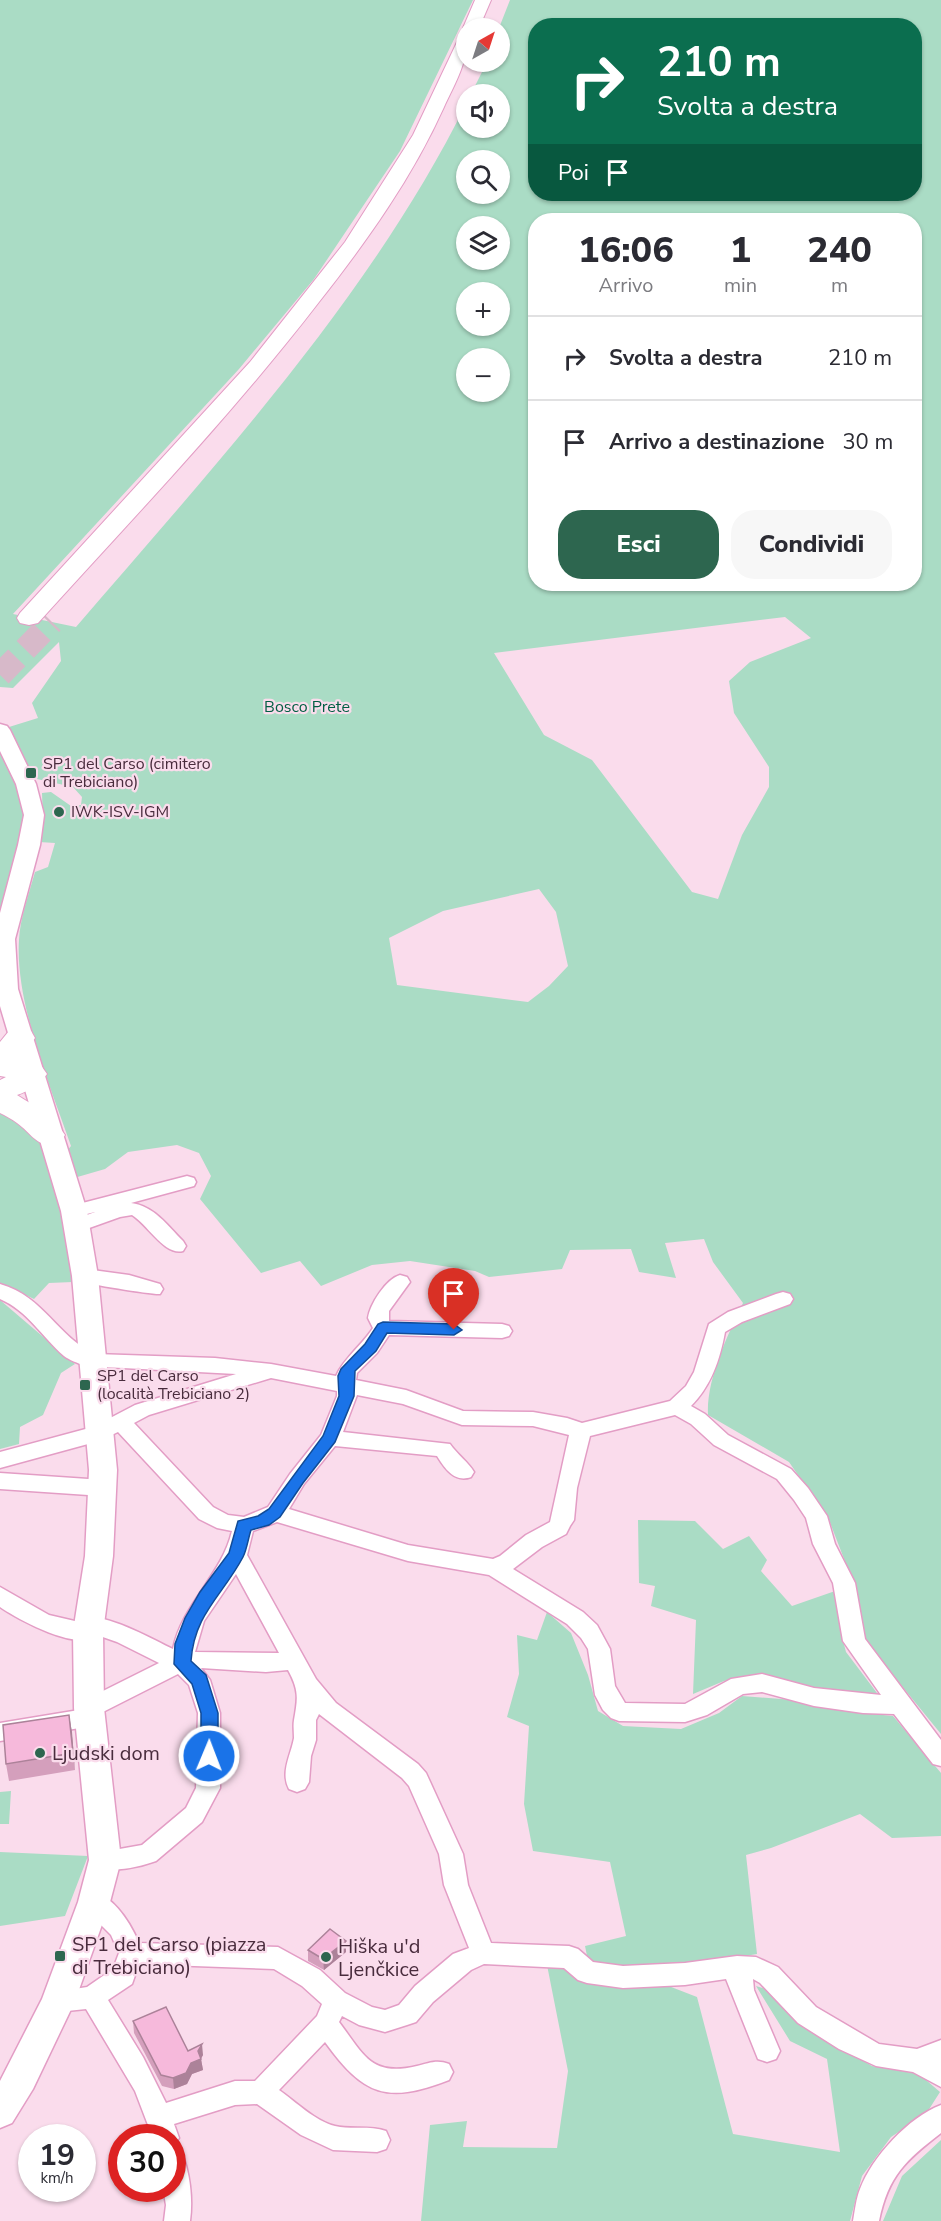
<!DOCTYPE html>
<html lang="it">
<head>
<meta charset="utf-8">
<style>
	body { margin:0; font-family:"Nunito Sans",sans-serif; background:#f7f7f7; color:#2b2b33; height:100vh; display:flex; flex-direction:column; font-size:22px; white-space:nowrap }
	* { box-sizing:border-box; margin:0 }
	p { font-size:20px; color:#7c7c81 }
	.icon { flex:none; width:33px; height:33px; fill:none; stroke:currentColor; stroke-width:2; stroke-linecap:round; stroke-linejoin:round }
	.map { position:relative; flex:1; overflow:hidden }
	.drawer { position:absolute; left:528px; top:213px; width:394px; height:378px; display:flex; flex-direction:column; background:#fff; border-radius:24px; box-shadow:0 2px 4px #0004 }
	.drawer>* { flex:none }
	.guide { position:absolute; left:528px; top:18px; width:394px; height:183px; border-radius:24px; box-shadow:0 2px 4px #0004; background:#0b6e4f; color:#fff; overflow:hidden }
	.needle { width:39px; rotate:39deg }
	.tools { position:absolute; left:456px; top:18px; display:grid; gap:12px }
	.tools a { display:grid; place-items:center; width:54px; height:54px; border-radius:50%; background:#fff; box-shadow:0 2px 4px #0004; font-size:30px }
	.speed { position:absolute; left:18px; top:2124px; display:flex; gap:12px; font-size:30px; font-weight:700; text-align:center }
	.speed>* { display:grid; place-content:center; width:78px; height:78px; border-radius:50%; background:#fff; box-shadow:0 2px 4px #0004; line-height:1 }
	.speed small { font-size:15px; font-weight:400 }
	.speed .limit { border:9px solid #d22; background:#fff; color:#111 }
	.pin { position:absolute; display:grid; place-items:center; width:51px; height:51px; color:#fff; margin:-62px -26px; border-radius:50% 50% 50% 0; rotate:-45deg; box-shadow:0 0 6px #0007 }
	.pin .icon { rotate:45deg }
	.me { position:absolute; width:66px; margin:-33px; rotate:1deg; stroke-linejoin:round; filter:drop-shadow(0 0 4px #0008) }
	.turn { display:flex; align-items:center; gap:21px; height:126px; padding:0 30px; font-size:27px }
	.turn .icon { width:78px; height:78px; stroke-width:2.5 }
	.turn b { display:block; font-size:42px; line-height:51px }
	.then { display:flex; align-items:center; height:57px; padding:0 30px; background:#0003; gap:12px; font-size:22px }
	.eta { display:flex; justify-content:space-evenly; align-items:center; height:102px; text-align:center }
	.eta b { font-size:36px; font-weight:800; line-height:42px }
	.button { display:flex; gap:12px; margin-top:auto; padding:12px 30px }
	.button a { flex:1; height:69px; border-radius:24px; background:#2d664f; color:#fff; font-size:24px; font-weight:800; line-height:69px; text-align:center }
	.button a+a { background:#f7f7f7; color:#2b2b33 }
	ul { padding:0; list-style:none }
	li { display:flex; align-items:center; gap:18px; height:84px; padding:0 30px; border-top:2px solid #e1e1e2 }
	li div { flex:1 }
	li b { display:block; font-size:22px }
	li em { font-style:normal }
	.map>svg:first-child { display:block }
	.green { fill:#aadcc5; fill-rule:evenodd }
	.lines { fill:none; stroke-linecap:round; stroke-linejoin:round }
	.motorway-tunnel { stroke:#d7b9c9; stroke-width:24; stroke-dasharray:24 12; stroke-linecap:butt }
	.minor-casing { stroke:#e39dc5; stroke-width:3 }
	.secondary-casing { stroke:#e39dc5; stroke-width:3 }
	.motorway-casing { stroke:#e39dc5; stroke-width:2 }
	.minor { fill:#fff; fill-rule:evenodd }
	.secondary { fill:#fff; fill-rule:evenodd }
	.motorway { fill:#fff; fill-rule:evenodd }
	.wall { fill:#d49fbc }
	.shaded-wall { fill:#ac8299 }
	.building { fill:#f6b9db; stroke:#ac8299; stroke-width:1.5 }
	.route { fill:#1a73e8; stroke:#114b97; stroke-width:1.5 }
	.poi-dot { fill:#2d664f; stroke:#fadcec; stroke-width:2 }
	.labels { text-anchor:middle; dominant-baseline:central; stroke-width:4.5; stroke-linejoin:round; paint-order:stroke }
	.park-label { font-size:16px; fill:#015e42; stroke:#fadcec }
	.poi-label { font-size:16px; fill:#492c3d; stroke:#fadcec; text-anchor:start }
	.near-poi-label { font-size:20px; fill:#492c3d; stroke:#fadcec; text-anchor:start }
</style>
</head>
<body>
<div class="map">
<svg width="941" height="2221" viewBox="0 0 941 2221">
	<rect width="100%" height="100%" fill="#fadcec"/>
	<path class="green" d="M0,0H473L400,151L314,279L239,369L13,614L76,627C215,465 371,296 466,104V128H500V94H471L487,62H500L499,28L510,0H941V1734L865,1641L853,1582L829,1520L789,1462L708,1415C706,1380 728,1334 743,1303L713,1262L704,1239L665,1243L676,1278L639,1272L631,1249L570,1250L562,1269L489,1277L475,1271L410,1261L372,1265L321,1286L300,1261L261,1273L200,1199L211,1176L199,1153L177,1145L128,1152L105,1169L74,1178L66,1152L71,1146C50,1085 15,1003 19,940C20,918 29,894 35,872L48,867L55,843L39,842L43,822L42,793L51,792L71,806L81,805L82,797L73,787L37,779L32,774L9,727L38,718L32,703L61,661L59,642L13,688L0,687ZM536,26H915V194H536ZM466,160H500V194H466ZM536,220H915V584H536ZM466,226H500V260H466ZM466,292H500V326H466ZM466,358H500V392H466ZM785,617L811,638L750,662L729,681L734,713L769,767V787L742,835L718,899L692,892L592,760L544,735L494,653ZM539,889L556,912L568,966L549,986L528,1002L397,985L389,938L443,911Z
		M0,746L17,783L26,819L0,918Z
		M0,1108L38,1136L63,1213L73,1282L49,1283L34,1299L0,1283Z
		M0,1300L75,1364L61,1373L43,1415L20,1427L19,1444L0,1449Z
		M638,1520L695,1521L723,1549L749,1536L767,1560L761,1571L792,1606L838,1590L840,1629L846,1652L880,1697L809,1689L765,1675L724,1681L693,1694L696,1620L651,1606L655,1586L639,1583Z
		M547,1612L571,1633L588,1675L598,1711L623,1726L681,1729L719,1713L742,1696L795,1700L853,1712L893,1716L941,1773V1836L892,1838L860,1814L771,1848L746,1855L757,1954C705,1962 638,1980 588,1961L585,1946L626,1936L610,1862L533,1851L524,1804L529,1726L507,1717L519,1674L517,1635L537,1640Z
		M11,1791L9,1824H0V1792Z
		M0,1852L88,1856L65,1916L0,1926Z
		M547,1965L666,1985L697,1997L733,2134L840,2152L827,2059L790,2041L756,1986L769,1990L823,2037L872,2066L919,2074L940,2092L926,2114L891,2137L862,2176L850,2221H421L430,2125L467,2121L463,2147L557,2148L568,2071Z
		M941,2140V2221H883L902,2176Z"/>
	<g class="lines">
		<path class="motorway-tunnel" d="M0,675L52,622"/>
		<defs>
			<path id="minor" d="M187,1176L194,1178L196,1182L194,1186L131,1203C154,1206 167,1225 183,1241L186,1246L183,1251C165,1256 148,1225 132,1215L120,1217L78,1232L71,1231L69,1226L71,1221L95,1212L74,1217L67,1215L65,1211L67,1207Z
				M85,1269L129,1275L160,1284L163,1289L160,1294C154,1295 88,1284 78,1281L75,1276L78,1271Z
				M400,1275L407,1277L410,1282L389,1311V1321L502,1324L509,1326L512,1331L509,1336L502,1338L389,1335L377,1353L357,1373L356,1380L406,1390L463,1411L533,1412L567,1418L582,1423L670,1401L686,1386L694,1372L709,1324L728,1312L776,1294L783,1292L790,1294L793,1299L790,1304L742,1322L725,1332C720,1360 711,1386 691,1406L705,1414L728,1435L791,1469L808,1488L827,1516L835,1544L855,1583L865,1639L941,1740V1766L933,1764L894,1714L863,1713L814,1706L762,1692L743,1694L707,1715L685,1722L619,1721L611,1718L603,1710L595,1695L588,1649L581,1638L567,1624L489,1575L408,1561L277,1522L253,1531L247,1555L316,1679L336,1703L418,1764L426,1773L463,1854L468,1885L491,1943L569,1946L578,1949L593,1962L623,1966L685,1963L737,1956L756,1957L778,1967L816,2007L879,2044L917,2049L941,2040V2087L913,2072L876,2066L839,2049L798,2023L760,1983L753,1979L754,1990L780,2051L776,2059L767,2062L758,2059L726,1979L685,1985L623,1988L587,1983L578,1980L564,1968L484,1964L471,1970L433,2002L416,2022L407,2025L385,2032L359,2025L342,2016L339,2022C364,2055 371,2077 417,2066C429,2063 437,2059 449,2064L453,2072L449,2080C387,2104 364,2096 325,2042L279,2090C296,2102 315,2121 335,2126C352,2130 369,2125 386,2131L390,2140L386,2149L377,2152L333,2150L301,2135L257,2104L235,2105L174,2124L179,2138L172,2148V2138H153L135,2091L86,2009L58,2012L49,2009L46,2001L49,1993L87,1987L113,1969L119,1953L111,1935L85,1909L82,1902L85,1895C109,1886 131,1924 139,1943L278,1947L320,1970L345,1993L372,2007L385,2010L399,2005L415,1986L453,1954L469,1948L444,1885L439,1854L409,1786L402,1778L319,1714L316,1720V1740L311,1756L309,1782L305,1789L297,1792L289,1789C280,1772 291,1755 294,1738C294,1732 293,1726 294,1720C298,1698 299,1690 288,1670L266,1672L201,1668L210,1680L220,1713V1788L202,1822L156,1861C140,1867 113,1873 97,1867L93,1860L97,1853L142,1845L186,1808L196,1788L198,1713L189,1685L178,1674L99,1714L101,1718L98,1725L0,1741V1723L79,1710L81,1702L159,1663L117,1642L97,1635C80,1653 17,1619 0,1607V1587L49,1615L79,1622L81,1618C103,1611 152,1639 173,1649C182,1604 222,1575 232,1531L217,1528L199,1519L118,1432L99,1441L0,1468V1452L93,1427L135,1405L236,1374L85,1366C78,1363 69,1360 64,1356C41,1336 28,1311 0,1299V1284C45,1297 57,1337 95,1354L215,1358L271,1364L336,1376C344,1358 362,1345 373,1328L368,1318C370,1304 386,1279 400,1275ZM271,1378L337,1391V1396L321,1435L290,1474L268,1507L244,1517L228,1515L213,1507L134,1423L149,1415ZM357,1395L403,1404L462,1425L533,1426L569,1435L550,1522L526,1535L500,1556L493,1559L408,1545L289,1509L304,1484L335,1446L437,1456C445,1469 455,1483 471,1477L474,1472C469,1463 457,1454 450,1444L343,1432ZM675,1415L691,1424L714,1445L777,1479L794,1500L806,1518L813,1544L833,1583L843,1641L881,1695L814,1688L762,1674L731,1679L685,1704L625,1703L615,1686L610,1649L597,1625L583,1612L513,1569L542,1547L566,1534L570,1526L574,1520L577,1488L590,1436ZM236,1574L279,1653L195,1652L204,1621ZM139,1964L274,1969L302,1986L322,2004L317,2016L255,2081H235L166,2103L143,2057L108,2000L132,1984Z
				M0,1473L103,1480L110,1482L113,1488L110,1494L103,1496L0,1489Z
				M941,2105V2133C906,2160 888,2176 879,2221H853C855,2210 856,2199 860,2189C872,2157 909,2117 941,2105Z
				M172,2148L181,2151C190,2172 193,2199 190,2221H164L166,2205L163,2188H172Z"/>
			<path id="secondary" d="M0,724L7,726L10,730L36,784L44,815L40,845L15,939L18,989L87,1211L98,1276L117,1470L113,1556L103,1632L104,1708L121,1860L110,1902L75,2001L33,2089L12,2123L0,2128V2081L42,1999L78,1902L89,1860L74,1708L73,1632L85,1556L89,1470L72,1276L61,1211L0,1006V913L18,845L24,815L16,784L0,751Z"/>
			<path id="motorway" d="M475,0H491L479,28H466L465,32L463,28Z
				M466,35C469,61 455,83 444,107C412,178 367,241 319,302C232,415 133,518 38,623L29,625L20,623L17,618L20,613L250,362L345,242L413,135L458,40L460,36Z
				M20,1028L31,1031L35,1038L17,1061L42,1067L47,1074C39,1085 29,1091 17,1095C35,1106 53,1117 65,1135L60,1142C36,1149 35,1136 17,1123C12,1119 6,1116 0,1113V1080L6,1077L0,1076V1042L9,1031Z"/>
		</defs>
		<use href="#minor" class="minor-casing"/>
		<use href="#secondary" class="secondary-casing"/>
		<use href="#motorway" class="motorway-casing"/>
		<use href="#minor" class="minor"/>
		<use href="#secondary" class="secondary"/>
		<use href="#motorway" class="motorway"/>
	</g>
	<path class="wall" d="M69,1715L75,1770L9,1781L6,1764Z
		M346,1941V1952L324,1970L308,1961V1950Z
		M133,2021L188,2051L203,2055L201,2059L203,2070L192,2074L187,2084L174,2089L162,2086L134,2033Z"/>
	<path class="shaded-wall" d="M69,1715L72,1732L75,1770L73,1753Z
		M346,1941V1952L324,1970L323,1959Z
		M202,2044L203,2055L200,2060L201,2059L203,2070L192,2074L187,2084L174,2089L173,2078L198,2051Z"/>
	<path class="building" d="M69,1715L73,1753L6,1764L3,1725Z
		M330,1929L346,1941L323,1959L308,1950Z
		M166,2007L188,2051L202,2044L198,2051L201,2059L191,2063L186,2073L173,2078L161,2075L133,2021Z"/>
	<path class="route" d="M383,1322L454,1324L462,1330L454,1335L387,1333L376,1351L355,1371L354,1396L335,1442L303,1483L280,1517L269,1525L251,1530C248,1539 247,1549 243,1557C223,1595 194,1614 191,1661L206,1675L218,1713V1756L216,1761L209,1763L203,1761L201,1756V1713L192,1684L174,1664L175,1644L185,1618L200,1592L229,1553L238,1521L258,1516L269,1509L323,1436L339,1396L338,1376L341,1369L365,1344L378,1324Z"/>
	<g class="poi-dot">
		<rect x="25" y="767" width="12" height="12" rx="3"/>
		<circle cx="59" cy="812" r="6"/>
		<rect x="79" y="1379" width="12" height="12" rx="3"/>
		<circle cx="40" cy="1753" r="6"/>
		<rect x="54" y="1950" width="12" height="12" rx="3"/>
		<circle cx="326" cy="1957" r="6"/>
	</g>
	<g class="labels">
		<g class="park-label">
			<text x="307" y="707">Bosco Prete</text>
		</g>
		<g class="poi-label">
			<text x="43" y="764">SP1 del Carso (cimitero<tspan x="43" dy="18">di Trebiciano)</tspan></text>
			<text x="71" y="812">IWK-ISV-IGM</text>
			<text x="97" y="1376">SP1 del Carso<tspan x="97" dy="18">(località Trebiciano 2)</tspan></text>
		</g>
		<g class="near-poi-label">
			<text x="52" y="1753">Ljudski dom</text>
			<text x="72" y="1944">SP1 del Carso (piazza<tspan x="72" dy="23">di Trebiciano)</tspan></text>
			<text x="338" y="1946">Hiška u'd<tspan x="338" dy="23">Ljenčkice</tspan></text>
		</g>
	</g>
</svg>
<div class="tools">
<a><svg class="needle" viewBox="-14 -14 28 28"><path d="M0-13l5 13h-10z" fill="#e53935"/><path d="M0 13l5-13h-10z" fill="#7c7c81"/></svg></a>
<a><svg class="icon" aria-label="sound" viewBox="0 0 24 24"><path d="M4 9h4l5-4v14l-5-4H4zM17 9q2 3 0 6"/></svg></a>
<a><svg class="icon" aria-label="search" viewBox="0 0 24 24"><circle cx="10" cy="10" r="6"/><path d="M15 15l6 6"/></svg></a>
<a><svg class="icon" aria-label="layers" viewBox="0 0 24 24"><path d="M12 4l9 5-9 5-9-5zM3 14l9 5 9-5"/></svg></a>
<a>+</a>
<a>−</a>
</div>
<div class="speed"><div>19<small>km/h</small></div><div class="limit">30</div></div>
<div class="pin" style="left:454px;top:1330px;background:#d93025"><svg class="icon" aria-label="arrive" viewBox="0 0 24 24"><path d="M6 21V4h12l-3 4 3 4H6"/></svg></div>
<svg class="me" style="left:209px;top:1756px" viewBox="-20 -20 40 40"><circle r="17" fill="#1a73e8" stroke="#fff" stroke-width="3"/><path d="M0-11L8 9 0 5-8 9z" fill="#fff"/></svg>
<div class="guide">
<div class="turn"><svg class="icon" aria-label="right" viewBox="0 0 24 24"><path d="M7 20v-9h11M14 6l5 5-5 5"/></svg><div><b>210 m</b>Svolta a destra</div></div>
<div class="then">Poi<svg class="icon" aria-label="arrive" viewBox="0 0 24 24"><path d="M6 21V4h12l-3 4 3 4H6"/></svg></div>
</div>
<section class="drawer">
<div class="eta">
<div><b>16:06</b><p>Arrivo</p></div>
<div><b>1</b><p>min</p></div>
<div><b>240</b><p>m</p></div>
</div>
<ul>
<li><svg class="icon" aria-label="right" viewBox="0 0 24 24"><path d="M7 20v-9h11M14 6l5 5-5 5"/></svg><div><b>Svolta a destra</b></div><em>210 m</em></li>
<li><svg class="icon" aria-label="arrive" viewBox="0 0 24 24"><path d="M6 21V4h12l-3 4 3 4H6"/></svg><div><b>Arrivo a destinazione</b></div><em>30 m</em></li>
</ul>
<div class="button"><a>Esci</a><a>Condividi</a></div>
</section>
</div>
</body>
</html>
